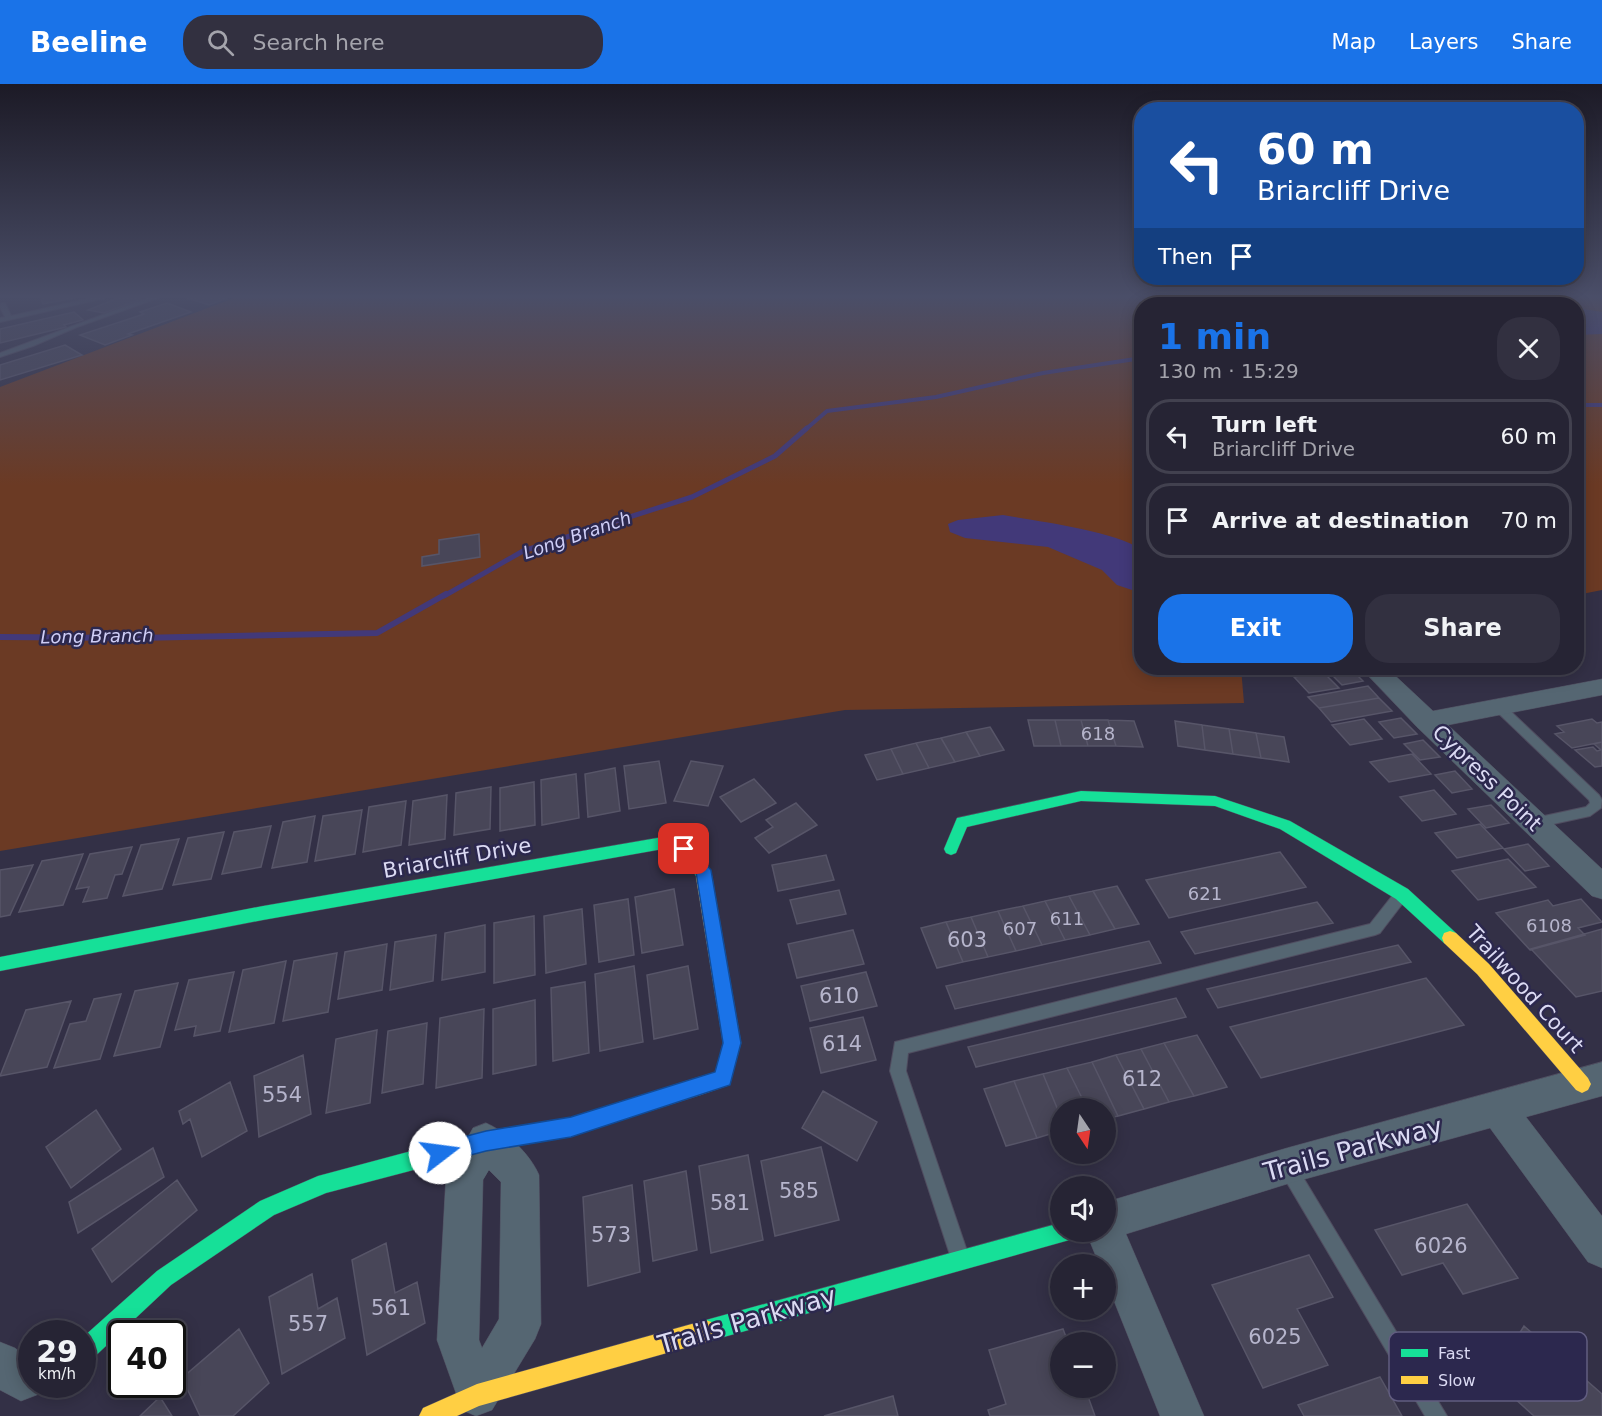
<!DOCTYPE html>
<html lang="en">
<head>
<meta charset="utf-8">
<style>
	body { margin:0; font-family:"DejaVu Sans",sans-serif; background:#323040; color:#f1f3f6; height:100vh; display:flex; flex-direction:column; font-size:22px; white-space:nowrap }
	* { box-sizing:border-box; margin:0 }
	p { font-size:20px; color:#a4a4ac }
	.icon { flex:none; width:33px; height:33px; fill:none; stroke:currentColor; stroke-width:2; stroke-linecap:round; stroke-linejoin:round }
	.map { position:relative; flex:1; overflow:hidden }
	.details { position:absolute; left:1134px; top:213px; width:450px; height:378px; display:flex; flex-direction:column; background:#262434; border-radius:24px; box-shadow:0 3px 15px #0003,0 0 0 2px #42414f }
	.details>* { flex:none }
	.banner { position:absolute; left:1134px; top:18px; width:450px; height:183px; border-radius:24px; box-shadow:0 3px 15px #0003,0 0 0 2px #42414f; background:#1a4fa0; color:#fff; overflow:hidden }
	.needle { width:39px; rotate:167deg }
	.buttons { position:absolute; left:1050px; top:1014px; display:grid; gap:12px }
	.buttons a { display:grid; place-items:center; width:66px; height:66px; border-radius:50%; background:#262434; box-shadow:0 3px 15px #0003,0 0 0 2px #42414f; font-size:30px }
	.speed { position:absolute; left:18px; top:1236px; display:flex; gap:12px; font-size:30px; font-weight:700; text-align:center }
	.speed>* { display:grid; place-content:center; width:78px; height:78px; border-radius:50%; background:#262434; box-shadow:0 3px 15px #0003,0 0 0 2px #42414f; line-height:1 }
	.speed small { font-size:15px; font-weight:400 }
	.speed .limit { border:3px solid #111; border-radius:9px; background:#fff; color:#111 }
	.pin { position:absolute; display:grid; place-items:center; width:51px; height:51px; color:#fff; margin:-26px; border-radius:12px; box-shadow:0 3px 9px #0006 }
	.me { position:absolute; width:66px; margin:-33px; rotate:75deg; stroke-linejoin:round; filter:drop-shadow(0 0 4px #0008) }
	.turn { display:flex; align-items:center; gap:21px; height:126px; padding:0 24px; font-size:27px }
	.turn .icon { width:78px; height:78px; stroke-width:2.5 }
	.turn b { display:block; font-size:42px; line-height:51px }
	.then { display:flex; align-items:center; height:57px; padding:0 24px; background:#0003; gap:12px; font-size:22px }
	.round { display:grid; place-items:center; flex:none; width:63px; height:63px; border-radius:24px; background:#323040 }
	.summary { display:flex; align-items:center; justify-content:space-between; height:102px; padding:0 24px }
	h1 { font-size:36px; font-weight:600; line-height:45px; color:#1a73e8 }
	.button { display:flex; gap:12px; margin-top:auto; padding:12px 24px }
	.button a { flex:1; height:69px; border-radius:24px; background:#1a73e8; color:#fff; font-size:24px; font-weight:600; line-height:69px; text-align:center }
	.button a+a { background:#323040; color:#f1f3f6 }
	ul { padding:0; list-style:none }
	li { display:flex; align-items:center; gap:18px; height:75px; margin:0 12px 9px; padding:0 12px; border:3px solid #42414f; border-radius:24px }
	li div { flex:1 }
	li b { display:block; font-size:22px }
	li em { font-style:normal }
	header { display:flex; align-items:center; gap:36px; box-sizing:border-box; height:84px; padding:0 30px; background:#1a73e8; color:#fff }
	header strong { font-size:28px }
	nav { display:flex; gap:33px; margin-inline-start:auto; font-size:21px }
	.search { width:420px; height:54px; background:#323040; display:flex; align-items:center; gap:15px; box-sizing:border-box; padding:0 21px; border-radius:24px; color:#a4a4ac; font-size:22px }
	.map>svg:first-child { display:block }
	.green { fill:#6b3a24 }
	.water { fill:#423979 }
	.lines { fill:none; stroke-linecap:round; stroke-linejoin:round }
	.stream-far2 { stroke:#423979; stroke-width:4 }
	.stream-far1 { stroke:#423979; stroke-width:5 }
	.stream { stroke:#423979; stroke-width:6 }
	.building { fill:#484658; stroke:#575568; stroke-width:1.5 }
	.lane-casing { stroke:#504d60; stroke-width:2 }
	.street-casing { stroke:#504d60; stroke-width:1 }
	.fast-casing { stroke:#504d60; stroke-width:1 }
	.slow-casing { stroke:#504d60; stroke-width:1 }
	.lane { fill:#556672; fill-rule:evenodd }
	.street { fill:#556672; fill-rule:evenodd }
	.fast { fill:#16e098; fill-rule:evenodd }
	.slow { fill:#ffcf43; fill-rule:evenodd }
	.route { fill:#1a73e8; stroke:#114b97; stroke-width:1.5 }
	.labels { text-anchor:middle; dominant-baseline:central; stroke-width:5; stroke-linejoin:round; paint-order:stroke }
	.far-water-label { font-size:18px; font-style:italic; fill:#cfcef6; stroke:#2c284e }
	.number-label { font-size:18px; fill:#b6b5cc }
	.street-label { font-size:21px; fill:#dbdaf3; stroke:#2c284e }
	.near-number-label { font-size:21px; fill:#b6b5cc }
	.near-street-label { font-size:26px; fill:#dbdaf3; stroke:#2c284e }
	.key { fill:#2c284e; stroke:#615d80; stroke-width:1.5 }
	.key-label { font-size:16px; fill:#dbdaf3 }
</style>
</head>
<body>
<header>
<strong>Beeline</strong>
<div class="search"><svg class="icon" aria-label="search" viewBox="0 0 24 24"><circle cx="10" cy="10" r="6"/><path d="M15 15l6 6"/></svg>Search here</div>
<nav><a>Map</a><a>Layers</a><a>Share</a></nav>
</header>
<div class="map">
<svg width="1602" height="1332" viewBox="0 0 1602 1332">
	<rect width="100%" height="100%" fill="#333046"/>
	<path class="green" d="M234,214H1602V506L1577,511L1576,220H1142V584H1241L1244,619L845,626L0,767V303Z"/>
	<path class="water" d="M1577,224L1602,228V250L1577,251Z
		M1003,431C1041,438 1110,446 1141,465V509L1117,501L1102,486L1048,463L965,454L950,448L948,440L958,436Z"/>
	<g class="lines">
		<path class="stream-far2" d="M1576,321H1602
			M805,346L827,327L936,313L1043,289L1142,274"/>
		<path class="stream-far1" d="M444,512L523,467L692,413L775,372L807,344"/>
		<path class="stream" d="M0,553L136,554L377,549L446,510"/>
	</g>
	<path class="building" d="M41,214H75L43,220Z
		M118,214L142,215L104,229L88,226Z
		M187,214H227L209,221Z
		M167,219L191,228L128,250L132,251L105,261L80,251L144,230L140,228Z
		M74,228L83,236L64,241L66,243L0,259V245Z
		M65,261L82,271L0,296V281Z
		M479,450L480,473L422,482V473L439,470V456Z
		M1286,584H1319L1323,588L1294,593Z
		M1350,584L1363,597L1342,601L1329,588Z
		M1323,588L1339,604L1309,609L1294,593Z
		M1368,602L1379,614L1319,624L1308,613Z
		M1379,614L1392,627L1331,638L1319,624Z
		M1401,634L1417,650L1394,654L1379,638Z
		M1364,635L1382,655L1350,661L1332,641Z
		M1592,635L1597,639L1602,638V658L1572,664L1555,650L1564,648L1557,642Z
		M1028,636H1055L1061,662H1034Z
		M1055,636H1081L1088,662H1061Z
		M1081,636H1108L1116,662H1088Z
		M1108,636L1134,637L1143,663L1116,662Z
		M1175,637L1202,641L1205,666L1178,662Z
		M1202,641L1229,645L1233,670L1205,666Z
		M990,643L1004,666L980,672L966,648Z
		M1229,645L1256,649L1261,674L1233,670Z
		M966,648L980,672L955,678L941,654Z
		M1256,649L1284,653L1289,678L1261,674Z
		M941,654L955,678L929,684L916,659Z
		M1423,656L1440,673L1420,676L1404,660Z
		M1602,658V682L1595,683L1575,666L1593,663L1597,667L1601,666L1594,660Z
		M916,659L929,684L903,690L891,665Z
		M891,665L903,690L877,696L865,671Z
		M1412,670L1431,690L1389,698L1370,678Z
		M659,677L666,719L629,725L624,682Z
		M691,677L723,682L708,722L674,717Z
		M615,684L620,727L588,733L585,690Z
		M1455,687L1472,705L1452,709L1435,691Z
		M576,690L579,734L542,741L541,696Z
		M754,695L776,719L741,738L720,713Z
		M534,698L535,741L500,747V704Z
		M491,703L490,745L454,751L456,709Z
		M1434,706L1456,730L1422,737L1400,713Z
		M447,711L445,755L409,761L413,717Z
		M406,717L401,761L363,768L369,723Z
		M796,719L817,741L769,769L755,754L773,743L766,736Z
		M1491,721L1509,739L1486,744L1468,725Z
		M362,726L355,770L315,777L323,732Z
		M315,732L307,778L272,784L283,738Z
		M1480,740L1503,764L1457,774L1435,749Z
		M271,742L261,783L222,790L234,748Z
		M224,748L211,795L173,801L188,754Z
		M179,755L162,805L123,812L141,761Z
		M1528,760L1549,782L1525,787L1504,765Z
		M132,763L122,790L115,791L107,814L83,818L89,803L76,805L90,770Z
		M1280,768L1306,803L1169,834L1146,796Z
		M83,770L63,821L19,828L42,777Z
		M826,771L834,796L778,807L772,781Z
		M1508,775L1536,803L1478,816L1452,787Z
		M33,781L10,831L0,833V786Z
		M1117,802L1139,840L1115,845L1093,807Z
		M674,805L683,861L642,869L635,813Z
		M839,806L846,830L797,840L790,816Z
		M1093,807L1115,845L1090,851L1069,812Z
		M1069,812L1090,851L1065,856L1045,817Z
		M628,815L634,871L599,878L594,821Z
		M1581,815L1602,838L1578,844L1585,851L1530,866L1496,829L1548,816L1553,822Z
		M1045,817L1065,856L1042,861L1023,822Z
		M1317,818L1333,839L1195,870L1181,848Z
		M1023,822L1042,861L1016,867L998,827Z
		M582,825L586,880L546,889L544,832Z
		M998,827L1016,867L988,873L971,833Z
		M534,832L535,891L494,899V839Z
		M971,833L988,873L963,878L946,838Z
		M946,838L963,878L937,884L921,844Z
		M485,841V888L442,896L445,849Z
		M1602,845V907L1576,913L1531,865Z
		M853,846L864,880L797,894L788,860Z
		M436,851L433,897L390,906L395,858Z
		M1149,857L1161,879L955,925L946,902Z
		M387,860L382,906L338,915L345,868Z
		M1398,861L1411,878L1218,924L1207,905Z
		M337,869L328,928L283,937L294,877Z
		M286,877L274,939L229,948L243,886Z
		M634,882L643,958L600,967L595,890Z
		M688,882L698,945L654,955L647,891Z
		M234,888L220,947L194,952L196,942L175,946L189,896Z
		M866,888L877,922L810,937L801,902Z
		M1426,894L1464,941L1261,994L1230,943Z
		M585,898L589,969L553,977L551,904Z
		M178,899L160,963L114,972L135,907Z
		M121,910L100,975L54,984L70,940L86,937L94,915Z
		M1176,914L1186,933L976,983L968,963Z
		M535,916L536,981L493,990V925Z
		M71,917L47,983L0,992L26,926Z
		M484,925L482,994L436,1004L440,934Z
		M863,933L876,976L821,989L810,944Z
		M427,939L423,1000L382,1009L388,947Z
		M377,946L370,1019L326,1029L336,955Z
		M1197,951L1227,1003L1194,1012L1164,959Z
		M1164,959L1194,1012L1169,1018L1141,965Z
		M1141,965L1169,1018L1144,1025L1116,971Z
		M303,971L311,1030L259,1053L254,992Z
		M1116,971L1144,1025L1118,1032L1092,978Z
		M1092,978L1118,1032L1106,1035V1024H1087L1067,984Z
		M1067,984L1087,1024H1060V1031L1043,990Z
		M1043,990L1060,1031V1047L1037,1054L1014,997Z
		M1014,997L1037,1054L1006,1062L984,1005Z
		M230,998L247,1047L202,1073L190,1035L183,1040L179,1027Z
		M823,1007L877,1038L857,1077L802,1044Z
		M96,1026L121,1065L71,1104L46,1063Z
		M821,1063L839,1136L775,1152L761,1077Z
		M153,1064L164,1093L78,1149L69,1118Z
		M748,1071L763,1156L711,1169L699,1082Z
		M686,1087L697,1166L653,1177L644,1097Z
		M177,1096L197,1126L112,1198L92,1165Z
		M632,1101L640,1188L588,1202L583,1113Z
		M1467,1120L1518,1194L1463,1210L1443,1179L1402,1191L1375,1146Z
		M386,1159L395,1209L417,1198L425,1239L367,1271L352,1176Z
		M1309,1171L1333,1213L1297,1225L1328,1281L1263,1304L1212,1201Z
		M312,1190L318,1225L337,1214L345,1254L282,1290L269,1213Z
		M1524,1242L1602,1310V1332H1534L1492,1294Z
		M239,1245L269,1299L233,1332H200L182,1294Z
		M1063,1245L1068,1258H1060V1304H1085L1095,1332H990L988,1326L1006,1320L989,1266Z
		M1380,1293L1402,1332H1304L1298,1321Z
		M893,1312L898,1332H824Z
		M160,1313L172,1332H140Z"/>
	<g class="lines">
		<defs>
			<path id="lane" d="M91,214H105L0,238V234L5,233L0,223L1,219H5L11,232Z
				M148,214H158L77,243L33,262L0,273V269Z
				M1499,619L1503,620L1599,711L1602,716L1601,724L1590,732L1535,744L1530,743L1529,739L1530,735L1586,723L1590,719L1589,716L1495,626L1493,623Z
				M1401,805L1406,807L1408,811L1406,815L1380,849L1375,851L908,969L906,987L967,1167L965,1174L958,1176L951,1174L890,987L895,958L1370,840L1396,807Z
				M1289,1077L1295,1080L1447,1332H1425L1283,1092L1280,1086L1283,1080Z"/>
			<path id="street" d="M1361,584H1387L1433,627L1602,595V611L1448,641L1602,785V815L1592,812L1417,643Z
				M1602,978V1012L1526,1033L1602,1132V1184L1588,1178L1490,1044L1287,1100L1126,1150L1204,1332H1160L1106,1197V1180H1099L1086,1148H1106V1118L1287,1064Z
				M486,1039C507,1048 530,1070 539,1091L541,1240L535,1255L492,1326L476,1332L462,1326L437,1256L446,1092L473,1044ZM489,1086L501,1098L499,1235L482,1264L479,1256L483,1096Z
				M0,1258L15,1264L26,1273L32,1271V1300H50L47,1307L21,1317L0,1306Z"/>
			<path id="fast" d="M1081,707L1215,712L1290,737L1408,805L1456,849L1458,854L1456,859L1450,861L1444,859L1396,815L1280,745L1215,722L1081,717L967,743L956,769L951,771L946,769L944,765L957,734Z
				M663,753C686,760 705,768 712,793L709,798L704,799L699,798L689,779L663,765L263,836L0,887V873L263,822Z
				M700,993L706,996L709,1002L706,1008L700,1011L571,1052L486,1067L326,1109L274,1131L171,1201L90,1277L82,1280V1254L157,1187L260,1117L318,1092L486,1047L571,1034Z
				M1060,1139V1148H1076L1073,1155L706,1258L698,1255L695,1247L698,1239L706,1236Z"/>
			<path id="slow" d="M704,787L709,788L712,793L741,959L729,1001L700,1011L694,1008L691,1002L694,996L716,988L723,959L696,793L699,788Z
				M1450,847L1456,849L1489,880L1588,994L1591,1000L1588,1006L1582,1009L1576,1006L1477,890L1444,859L1442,854L1444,849Z
				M706,1236L714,1239L717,1247L714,1255L706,1258L479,1322L457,1332H419L423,1324L477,1300Z"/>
		</defs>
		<use href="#lane" class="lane-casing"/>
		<use href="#street" class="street-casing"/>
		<use href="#fast" class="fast-casing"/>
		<use href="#slow" class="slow-casing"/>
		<use href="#lane" class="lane"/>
		<use href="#street" class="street"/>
		<use href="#fast" class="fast"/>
		<use href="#slow" class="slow"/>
	</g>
	<linearGradient id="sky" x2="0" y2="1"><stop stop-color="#1c1a26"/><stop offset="0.53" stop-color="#4a4e68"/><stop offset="1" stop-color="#4a4e68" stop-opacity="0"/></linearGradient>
	<rect width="1602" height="401" fill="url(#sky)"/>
	<path class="route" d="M684,758L689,760L711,786L741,959L730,1001L571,1053L486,1067L440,1079L433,1076L430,1069L433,1062L440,1059L486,1047L571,1033L715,988L723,959L696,788L676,765L678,760Z"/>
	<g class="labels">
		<g class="far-water-label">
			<text transform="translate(577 451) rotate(-19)">Long Branch</text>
			<text transform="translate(97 552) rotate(-1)">Long Branch</text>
		</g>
		<g class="number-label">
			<text x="1098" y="649">618</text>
			<text x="1205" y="809">621</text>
			<text x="1067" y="834">611</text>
			<text x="1549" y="841">6108</text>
			<text x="1020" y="844">607</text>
		</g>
		<g class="street-label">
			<text transform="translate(1487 694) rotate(44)">Cypress Point</text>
			<text transform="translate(457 774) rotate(-10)">Briarcliff Drive</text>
			<text transform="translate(1525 905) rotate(48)">Trailwood Court</text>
		</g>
		<g class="near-number-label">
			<text x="967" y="856">603</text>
			<text x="839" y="912">610</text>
			<text x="842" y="960">614</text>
			<text x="1142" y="995">612</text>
			<text x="282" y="1011">554</text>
			<text x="799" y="1107">585</text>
			<text x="730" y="1119">581</text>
			<text x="611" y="1151">573</text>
			<text x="1441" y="1162">6026</text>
			<text x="391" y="1224">561</text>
			<text x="308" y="1240">557</text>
			<text x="1275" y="1253">6025</text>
		</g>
		<g class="near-street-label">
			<text transform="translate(1353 1065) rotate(-15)">Trails Parkway</text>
			<text transform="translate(747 1236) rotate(-16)">Trails Parkway</text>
		</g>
	</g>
	<rect x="1389" y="1248" width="198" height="69" rx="9" class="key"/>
	<rect x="1401" y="1265" width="27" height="8" fill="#16e098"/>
	<rect x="1401" y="1292" width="27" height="8" fill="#ffcf43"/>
	<g class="key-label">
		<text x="1438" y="1275">Fast</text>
		<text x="1438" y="1302">Slow</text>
	</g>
</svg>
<div class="buttons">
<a><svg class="needle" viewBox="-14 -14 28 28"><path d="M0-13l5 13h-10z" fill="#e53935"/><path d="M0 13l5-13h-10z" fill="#a4a4ac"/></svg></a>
<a><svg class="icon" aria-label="sound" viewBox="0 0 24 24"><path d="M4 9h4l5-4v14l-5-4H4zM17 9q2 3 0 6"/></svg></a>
<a>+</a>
<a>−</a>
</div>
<div class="speed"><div>29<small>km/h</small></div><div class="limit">40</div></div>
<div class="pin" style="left:684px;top:765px;background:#d93025"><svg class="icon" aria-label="arrive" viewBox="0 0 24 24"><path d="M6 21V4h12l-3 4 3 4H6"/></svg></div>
<svg class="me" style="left:440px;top:1069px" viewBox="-20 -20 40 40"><circle r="19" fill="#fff"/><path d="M0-13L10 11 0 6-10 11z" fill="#1a73e8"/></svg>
<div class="banner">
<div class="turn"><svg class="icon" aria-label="left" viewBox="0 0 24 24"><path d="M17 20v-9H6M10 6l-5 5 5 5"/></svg><div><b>60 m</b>Briarcliff Drive</div></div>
<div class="then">Then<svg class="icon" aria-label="arrive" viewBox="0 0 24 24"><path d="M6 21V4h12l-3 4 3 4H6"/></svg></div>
</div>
<section class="details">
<div class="summary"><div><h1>1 min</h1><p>130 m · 15:29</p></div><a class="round"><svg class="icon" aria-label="close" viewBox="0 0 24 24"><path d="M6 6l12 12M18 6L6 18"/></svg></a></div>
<ul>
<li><svg class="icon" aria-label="left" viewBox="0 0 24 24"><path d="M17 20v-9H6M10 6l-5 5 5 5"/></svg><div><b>Turn left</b><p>Briarcliff Drive</p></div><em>60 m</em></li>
<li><svg class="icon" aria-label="arrive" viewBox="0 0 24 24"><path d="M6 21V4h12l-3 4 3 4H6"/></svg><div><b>Arrive at destination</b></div><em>70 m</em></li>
</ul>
<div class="button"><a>Exit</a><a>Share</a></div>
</section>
</div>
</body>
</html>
